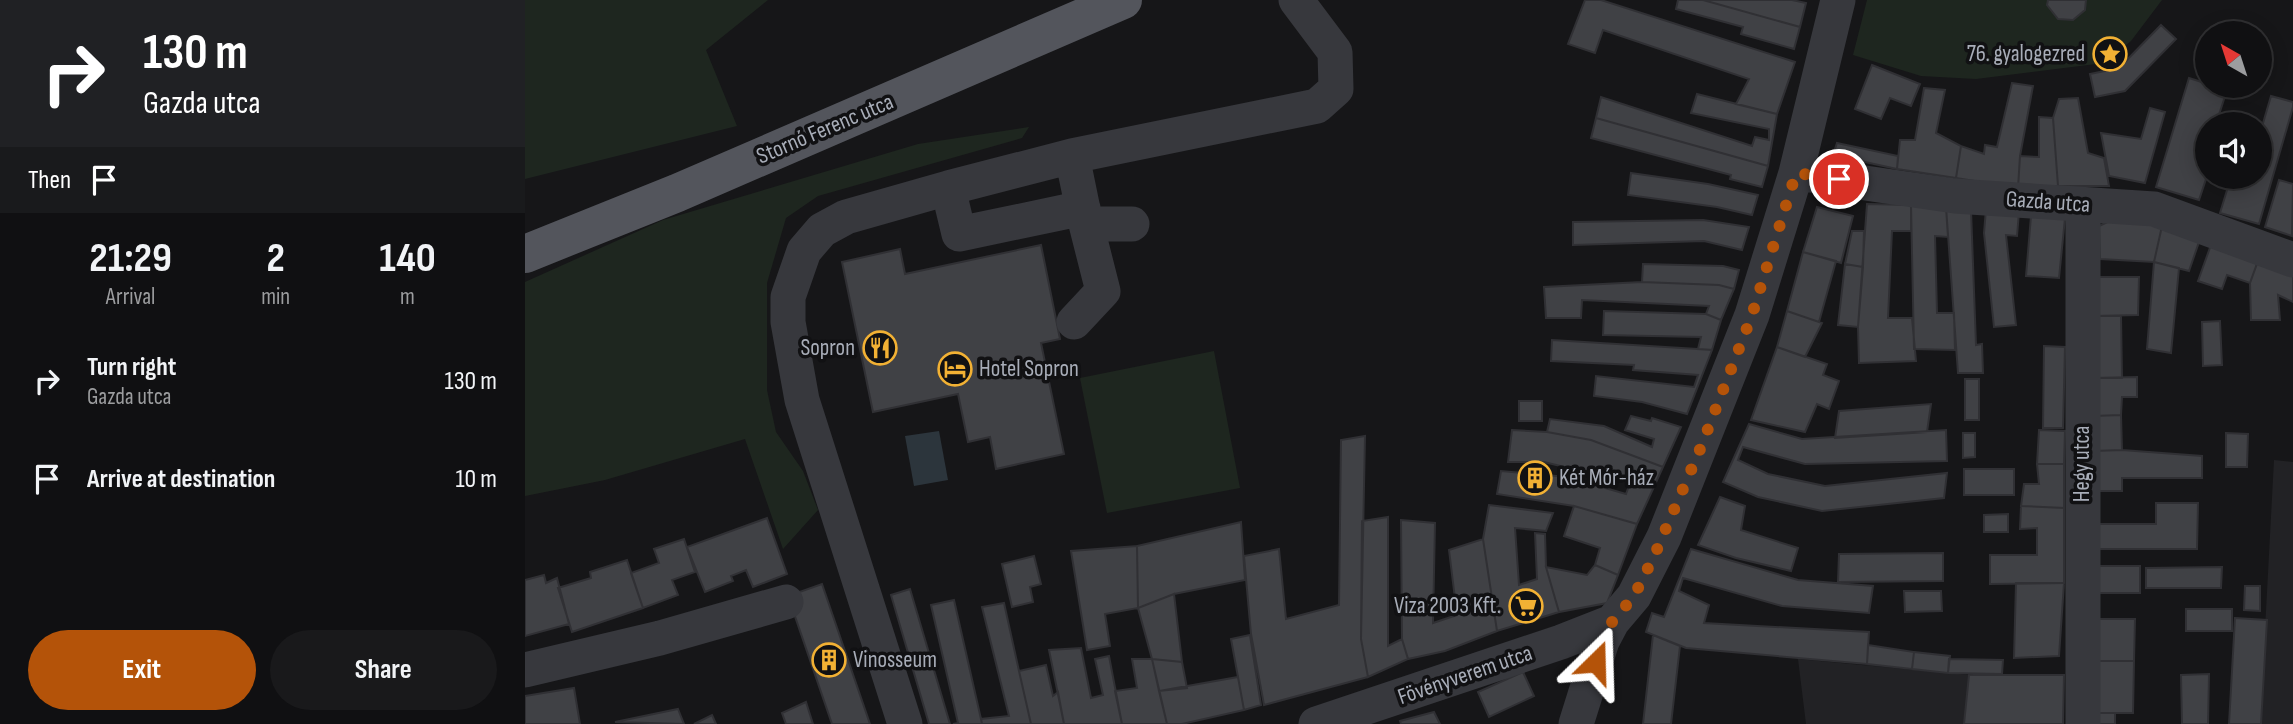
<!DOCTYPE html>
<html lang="en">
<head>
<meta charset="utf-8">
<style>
	body { margin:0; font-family:"Sofia Sans Condensed",sans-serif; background:#19191b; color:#f1f3f6; height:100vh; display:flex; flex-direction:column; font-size:26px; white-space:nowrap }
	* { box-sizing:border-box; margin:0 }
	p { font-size:23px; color:#9c9d9f }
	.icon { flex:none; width:38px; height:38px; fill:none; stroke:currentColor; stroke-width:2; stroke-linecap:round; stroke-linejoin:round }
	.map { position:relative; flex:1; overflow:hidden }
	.drawer { display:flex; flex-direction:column; background:#101012; width:525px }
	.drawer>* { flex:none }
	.banner { background:#202124; color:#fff; overflow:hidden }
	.needle { width:46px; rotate:321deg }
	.fabs { position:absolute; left:1670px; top:21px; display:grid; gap:14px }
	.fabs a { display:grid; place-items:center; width:77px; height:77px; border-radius:50%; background:#101012; box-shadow:0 4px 18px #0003,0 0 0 2px #303032; font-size:35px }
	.pin { position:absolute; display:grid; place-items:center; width:60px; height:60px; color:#fff; margin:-30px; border:4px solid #fff; border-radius:50%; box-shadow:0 2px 7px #0007 }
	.me { position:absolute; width:77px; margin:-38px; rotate:22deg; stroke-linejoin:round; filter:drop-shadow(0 0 5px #0008) }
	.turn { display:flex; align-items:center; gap:24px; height:147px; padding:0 28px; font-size:32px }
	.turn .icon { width:91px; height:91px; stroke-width:2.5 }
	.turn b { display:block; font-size:49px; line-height:60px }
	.then { display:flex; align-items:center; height:66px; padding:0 28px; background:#0003; gap:14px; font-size:26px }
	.eta { display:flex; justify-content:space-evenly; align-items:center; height:119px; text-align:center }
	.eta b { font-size:42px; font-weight:700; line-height:49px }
	.primary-button { display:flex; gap:14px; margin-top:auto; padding:14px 28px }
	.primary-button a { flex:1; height:80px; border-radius:42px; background:#b45309; color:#fff; font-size:28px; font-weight:700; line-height:80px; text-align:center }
	.primary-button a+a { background:#19191b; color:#f1f3f6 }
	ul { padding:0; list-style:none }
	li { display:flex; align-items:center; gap:21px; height:98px; padding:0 28px }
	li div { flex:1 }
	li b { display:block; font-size:26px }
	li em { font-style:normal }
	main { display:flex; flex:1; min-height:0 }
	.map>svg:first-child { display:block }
	.built { fill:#222225 }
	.green { fill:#1e261f }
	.water { fill:#2c353c }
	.building { fill:#404145; stroke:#303034; stroke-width:2 }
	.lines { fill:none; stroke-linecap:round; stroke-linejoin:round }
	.minor { stroke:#37383d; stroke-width:35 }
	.major { stroke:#53555c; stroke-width:38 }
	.route { stroke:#b45309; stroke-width:12; stroke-dasharray:0 21.6 }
	.labels { text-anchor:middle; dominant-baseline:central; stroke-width:7; stroke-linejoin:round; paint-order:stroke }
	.poi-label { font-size:23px; fill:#a8adb8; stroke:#111113; text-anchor:end }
	.street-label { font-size:23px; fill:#a8adb8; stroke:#111113 }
</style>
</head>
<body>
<main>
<section class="drawer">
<div class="banner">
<div class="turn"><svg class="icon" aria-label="right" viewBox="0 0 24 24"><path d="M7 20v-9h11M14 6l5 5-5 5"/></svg><div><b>130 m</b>Gazda utca</div></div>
<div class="then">Then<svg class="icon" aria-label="arrive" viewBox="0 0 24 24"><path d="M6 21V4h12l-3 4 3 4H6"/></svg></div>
</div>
<div class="eta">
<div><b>21:29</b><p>Arrival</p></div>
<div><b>2</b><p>min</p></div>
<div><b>140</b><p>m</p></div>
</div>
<ul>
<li><svg class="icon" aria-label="right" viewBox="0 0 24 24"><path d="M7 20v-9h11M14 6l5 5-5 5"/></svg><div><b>Turn right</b><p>Gazda utca</p></div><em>130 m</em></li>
<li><svg class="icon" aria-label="arrive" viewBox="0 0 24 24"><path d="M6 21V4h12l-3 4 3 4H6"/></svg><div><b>Arrive at destination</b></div><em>10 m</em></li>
</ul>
<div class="primary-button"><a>Exit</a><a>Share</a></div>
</section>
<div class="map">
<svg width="1768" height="724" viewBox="0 0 1768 724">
	<rect width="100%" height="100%" fill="#161618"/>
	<path class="built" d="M1749,460L1768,462V724H1735Z
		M1273,659L1444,675H1539L1538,724H1281Z"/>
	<path class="green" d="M0,0H243L181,50L212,126L0,179Z
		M1342,0H1523L1522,5L1533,19L1548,20L1560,10L1561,0H1637L1606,41L1579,63L1451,79L1396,76L1328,55Z
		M504,127L497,138L293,196L261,218L242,283V390L251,432L278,471L293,510L258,549L220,439L80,480L0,496V282L138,220L393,144Z
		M689,351L715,488L582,513L555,378Z"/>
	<path class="water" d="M414,431L423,480L389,486L380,436Z"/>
	<path class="building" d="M1060,0H1076L1270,62L1252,114L1211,104L1224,79L1078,30L1070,53L1043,44Z
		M1153,0H1178L1275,27L1269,49L1216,34L1218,27L1151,9Z
		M1178,0H1267L1281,3L1275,27Z
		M1523,0H1561L1560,10L1548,20L1533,19L1522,5Z
		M1636,25L1651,39L1600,91L1570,97L1565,74L1594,68Z
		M1347,65L1395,84L1386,106L1365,98L1356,119L1330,109Z
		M1664,78L1702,90L1691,124H1682V176L1674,200L1631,187Z
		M1487,83L1508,86L1495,156L1493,188L1431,178L1436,146L1459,154L1460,145L1472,147Z
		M1399,88L1420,90L1411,133L1436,146L1431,178L1372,169L1375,140H1390Z
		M1172,94L1252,114L1243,166L1071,118L1076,97L1227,146L1230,137L1244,140V129L1166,113Z
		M1746,96L1768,102V107L1734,224L1695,213L1706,177H1734V137Z
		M1553,98L1563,153L1579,158L1584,186H1533L1528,118L1534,99Z
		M1625,108L1640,112L1620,183L1584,176L1576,133L1616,139Z
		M1514,117L1528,118L1533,186L1493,188L1495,156L1514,157Z
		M1071,118L1243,166L1237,187L1205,179L1206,175L1066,138Z
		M1312,143L1373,156L1372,169L1308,155Z
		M1106,173L1183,184L1233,195L1227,215L1192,207L1103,195Z
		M1754,180L1768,184L1767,236L1740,227Z
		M1342,204L1386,205V231H1367L1363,318H1387L1391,361L1334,363L1333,327Z
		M1386,205L1421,207L1423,237L1410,236L1412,313H1429L1430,350L1389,349Z
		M1292,207L1328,216L1316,263L1278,252Z
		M1421,207L1446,210L1451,345L1457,344L1458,373H1433Z
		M1461,209L1494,212L1492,236L1481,235L1491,325L1469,327L1459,233Z
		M1506,216L1540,218L1534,278L1501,276Z
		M1589,219L1637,226L1629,262L1575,259L1574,226Z
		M1178,220L1224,227L1217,250L1179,241L1048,245V222Z
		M1637,226L1675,239L1664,271L1629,262Z
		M1327,231H1339L1338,267L1320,264Z
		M1687,242L1734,258L1725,283L1702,275L1697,289L1673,281Z
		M516,245L535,339L516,343L539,454L471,469L465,437L443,442L433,394L348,412L317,262L375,249L380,274Z
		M1278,252L1311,261L1294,322L1262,311Z
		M1734,258L1768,273V302L1753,295L1755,320H1726L1725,283Z
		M1629,262L1654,268L1646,353L1622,349Z
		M1118,264L1198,266L1214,270L1209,289L1194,285L1117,282Z
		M1320,264L1338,267L1333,327L1313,325Z
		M1568,277H1614L1613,315L1569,316Z
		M1117,282L1194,285L1209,289L1196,320L1181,314L1184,306L1057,300L1056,318H1021L1019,287Z
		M1079,311L1181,314L1196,320L1187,350L1173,349L1176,337L1078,335Z
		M1262,311L1297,323L1280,357L1252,347Z
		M1569,316H1596L1597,378H1569Z
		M1695,321L1697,365L1678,366L1677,322Z
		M1027,340L1173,349L1187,350L1162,414L1117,402L1069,396L1071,376L1169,387L1173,375L1108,370L1109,365L1026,361Z
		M1519,346L1540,347L1538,428H1518Z
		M1252,347L1302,364L1298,375L1314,381L1304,409L1292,404L1280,432L1226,420Z
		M1612,377V397H1597L1596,415L1568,416L1569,378Z
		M1440,379H1454V420H1440Z
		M994,401H1017V421H994Z
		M1406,404L1402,432L1310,438L1314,411Z
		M1596,415L1597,450L1569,451L1568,416Z
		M1106,416L1126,421L1127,418L1156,427L1138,467L1066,440L1022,432L1025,419L1079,426L1127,447L1129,439L1100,430Z
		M1224,424L1277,439L1421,430L1422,461L1280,464L1218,447L1213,460L1243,474L1300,486L1422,473L1419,498L1297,511L1233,497L1198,482Z
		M987,430L1022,432L1066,440L1138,467L1112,524L1049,506L972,494L976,471L1042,477L1101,494L1105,483L1019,462H983Z
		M1514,430L1540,431L1539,464H1512Z
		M1438,433H1450V457L1438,458Z
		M1701,433L1723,434L1722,467H1701Z
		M840,436L836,639L843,677L739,705L726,634L719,556L754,549L761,619L814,605L816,440Z
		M1597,450L1677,456V478H1597V491H1570L1569,451Z
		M1512,464H1539V508L1496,506L1499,484H1514Z
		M1439,469H1489V495H1439Z
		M1195,497L1220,506L1216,530L1273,548L1266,571L1211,558L1173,545Z
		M1631,503H1673L1672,549H1571V524H1631Z
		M964,505L1028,513L1021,531L990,528L994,585L1012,579L1010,533L1020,534L1021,567L1034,612L972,631L958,539Z
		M1049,506L1112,524L1093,575L1070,565L1075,548L1039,536Z
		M1496,506L1539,508V583L1465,584V555H1512V528L1495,529Z
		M1483,514V532H1459V515Z
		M863,517V646L877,639L883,659L843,677L836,639L837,521Z
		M242,518L262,574L228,587L221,570L206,576L208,581L180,592L162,547Z
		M876,520L910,523L908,623L932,615L924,550L958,539L972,631L920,651L883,659L877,639Z
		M716,522L720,580L649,594L613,608L612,546Z
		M159,539L170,572L147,580L153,595L118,608L106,573L134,563L129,549Z
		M612,546L613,608L580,614L585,646L562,650L546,551Z
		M1166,549L1273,580L1348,586L1344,613L1257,606L1158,578L1154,591L1184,605L1179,623L1344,632L1342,664L1161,648L1121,632L1127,613L1139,617Z
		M1418,553V581L1313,582L1314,554Z
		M509,556L516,584L505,587L508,602L487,607L477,564Z
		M102,560L118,608L47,632L33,588L66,578L65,572Z
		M1070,565L1093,575L1082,603L1034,612L1021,567L1062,575Z
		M1571,566H1615V593H1571Z
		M1697,567L1696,588H1621V568Z
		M19,575L21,583L32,578L44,624L0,636V580Z
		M1491,583H1539L1534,656L1489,658Z
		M297,584L345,724H307L263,596Z
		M1720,586H1735V611L1719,610Z
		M385,589L425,724H404L366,595Z
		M1379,591H1416L1417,611L1380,612Z
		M649,594L657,662L627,659L613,608Z
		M429,600L456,719L457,724H428L433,723L406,605Z
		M479,603L494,671L506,724H457L456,719L484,716L457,607Z
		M1661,609H1707V631H1661Z
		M1710,618L1742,620L1736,724H1704Z
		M1573,619H1610L1609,661H1572Z
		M725,635L736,705L719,710L706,639Z
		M1128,635L1155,646L1146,724H1118Z
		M1343,645L1389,652L1387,669L1342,664Z
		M556,648L566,698L578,695L570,659L584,656L597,724H539L524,650Z
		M1389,652L1425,656L1423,673L1387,669Z
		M607,659H627L642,724H597L590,691L612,688Z
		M627,659L657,662L662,688L634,691Z
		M1424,659L1478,660L1477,674L1423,673Z
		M1572,661H1609L1608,713H1572Z
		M521,665L528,696L533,692L539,724H506L494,671Z
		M998,672L1009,696L964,717L953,692Z
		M1684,674L1683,724H1657L1656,675Z
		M1444,675H1539L1538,724H1439Z
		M713,677L719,710L657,724H642L634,691Z
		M49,688L55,724H0V696Z
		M281,702L288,724H261L257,713Z
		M153,709L159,724L90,722Z
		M909,712L915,724H876L875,721Z
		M1572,713H1590V724H1572Z
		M187,715L191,724H169Z"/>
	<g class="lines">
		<path class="minor" d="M547,156L561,224H607
			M1271,173L1430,196L1629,209L1768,260
			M423,188L434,234L558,208
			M549,322L578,291L561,224
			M0,670L135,638L261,602
			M380,724L277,400L263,322V297L279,251L297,230L321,217L423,188L547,156L792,106L811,89L810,52L771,0
			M791,724L1036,642L1087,622
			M1051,724L1077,641L1087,622L1109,596L1139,537L1227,315L1271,173L1313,0
			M1558,724V205"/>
		<path class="major" d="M0,254L152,193L598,0"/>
	</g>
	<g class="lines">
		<path class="route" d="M1071,662L1087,622L1109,596L1130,554L1176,447L1227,315L1271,173L1314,179"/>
	</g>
	<defs>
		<symbol id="sight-ring" viewBox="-11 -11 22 22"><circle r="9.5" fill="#111113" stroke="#f2b134" stroke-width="1.5"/><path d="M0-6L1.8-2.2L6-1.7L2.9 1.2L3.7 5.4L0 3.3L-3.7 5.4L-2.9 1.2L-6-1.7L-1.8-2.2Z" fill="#f2b134"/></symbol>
		<symbol id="restaurant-ring" viewBox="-11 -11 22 22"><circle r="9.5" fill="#111113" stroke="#f2b134" stroke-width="1.5"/><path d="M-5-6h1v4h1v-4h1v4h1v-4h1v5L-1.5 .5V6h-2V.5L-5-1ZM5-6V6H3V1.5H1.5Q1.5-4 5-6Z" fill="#f2b134"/></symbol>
		<symbol id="hotel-ring" viewBox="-11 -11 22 22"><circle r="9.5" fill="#111113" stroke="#f2b134" stroke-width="1.5"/><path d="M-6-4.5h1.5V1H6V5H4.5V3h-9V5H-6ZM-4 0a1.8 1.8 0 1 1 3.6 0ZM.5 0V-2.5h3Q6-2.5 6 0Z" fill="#f2b134"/></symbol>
		<symbol id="building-ring" viewBox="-11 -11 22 22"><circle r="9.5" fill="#111113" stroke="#f2b134" stroke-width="1.5"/><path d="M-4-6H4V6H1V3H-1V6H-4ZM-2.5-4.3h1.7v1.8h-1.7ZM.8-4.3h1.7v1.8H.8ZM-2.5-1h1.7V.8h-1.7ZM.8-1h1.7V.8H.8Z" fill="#f2b134"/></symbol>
		<symbol id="supermarket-ring" viewBox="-11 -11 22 22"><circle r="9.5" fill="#111113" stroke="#f2b134" stroke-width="1.5"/><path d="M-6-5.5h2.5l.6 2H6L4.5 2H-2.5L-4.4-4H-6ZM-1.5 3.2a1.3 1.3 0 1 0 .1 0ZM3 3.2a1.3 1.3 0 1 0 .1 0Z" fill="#f2b134"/></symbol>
	</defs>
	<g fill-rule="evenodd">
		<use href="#sight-ring" x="1566" y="35" width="38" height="38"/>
		<use href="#restaurant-ring" x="336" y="329" width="38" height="38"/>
		<use href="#hotel-ring" x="411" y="350" width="38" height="38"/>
		<use href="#building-ring" x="991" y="459" width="38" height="38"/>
		<use href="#supermarket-ring" x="982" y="587" width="38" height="38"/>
		<use href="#building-ring" x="285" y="641" width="38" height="38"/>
	</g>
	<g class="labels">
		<g class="poi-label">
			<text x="1560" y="54">76. gyalogezred</text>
			<text x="330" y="348">Sopron</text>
			<text x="454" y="369" text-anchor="start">Hotel Sopron</text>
			<text x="1034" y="478" text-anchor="start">Két Mór-ház</text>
			<text x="976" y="606">Viza 2003 Kft.</text>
			<text x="328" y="660" text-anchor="start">Vinosseum</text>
		</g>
		<g class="street-label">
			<text transform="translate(300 129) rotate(-23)">Stornó Ferenc utca</text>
			<text transform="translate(1523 202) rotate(4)">Gazda utca</text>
			<text transform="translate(1557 464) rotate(-90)">Hegy utca</text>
			<text transform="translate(940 675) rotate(-19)">Fövényverem utca</text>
		</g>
	</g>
</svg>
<div class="fabs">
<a><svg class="needle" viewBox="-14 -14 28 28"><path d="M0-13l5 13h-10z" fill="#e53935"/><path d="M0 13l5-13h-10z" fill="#9c9d9f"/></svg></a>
<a><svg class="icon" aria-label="sound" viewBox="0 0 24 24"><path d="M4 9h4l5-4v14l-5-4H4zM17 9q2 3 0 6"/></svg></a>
</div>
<div class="pin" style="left:1314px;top:179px;background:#d93025"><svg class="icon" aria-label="arrive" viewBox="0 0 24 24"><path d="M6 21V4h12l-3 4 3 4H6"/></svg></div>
<svg class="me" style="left:1071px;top:662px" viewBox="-20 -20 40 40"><path d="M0-17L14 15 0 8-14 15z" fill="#b45309" stroke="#fff" stroke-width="4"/></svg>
</div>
</main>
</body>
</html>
